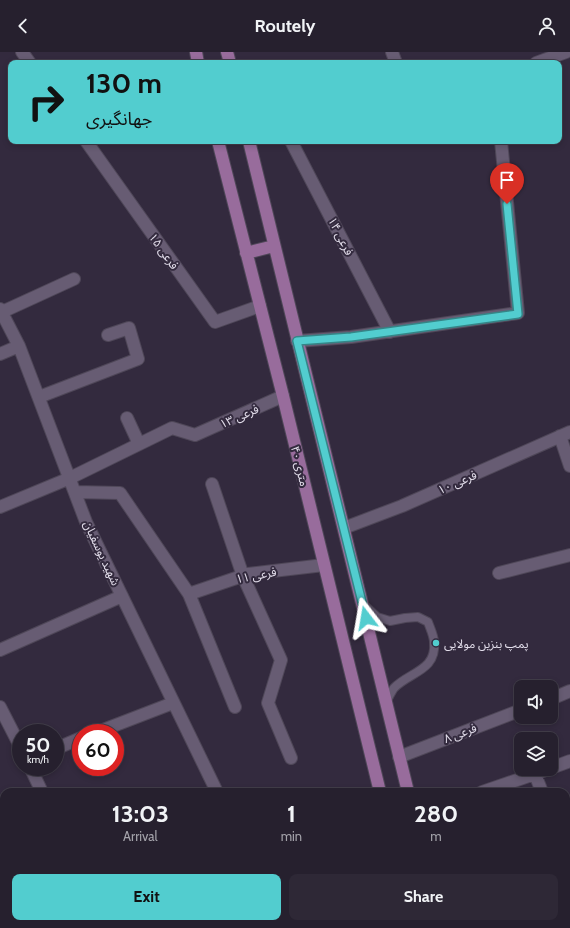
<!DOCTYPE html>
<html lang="en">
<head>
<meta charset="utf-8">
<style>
	body { margin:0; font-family:Cabin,"Noto Sans Arabic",sans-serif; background:#2e2836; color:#f1f3f6; height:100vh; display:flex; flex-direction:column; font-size:15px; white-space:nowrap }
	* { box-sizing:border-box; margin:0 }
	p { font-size:13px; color:#a4a3aa }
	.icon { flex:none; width:22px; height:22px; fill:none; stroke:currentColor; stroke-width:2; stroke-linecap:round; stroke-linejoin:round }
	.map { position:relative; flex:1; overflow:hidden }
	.panel { position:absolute; left:0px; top:736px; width:570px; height:140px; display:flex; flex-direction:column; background:#26202e; border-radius:12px 12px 0 0; box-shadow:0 2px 6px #0003,0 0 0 1px #423e4a }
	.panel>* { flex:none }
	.guide { position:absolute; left:8px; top:8px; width:554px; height:84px; border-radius:8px; box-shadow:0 2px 6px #0003,0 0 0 1px #423e4a; background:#52cdcf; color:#111; overflow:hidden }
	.fabs { position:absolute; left:514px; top:628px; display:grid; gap:8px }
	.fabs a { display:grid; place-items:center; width:44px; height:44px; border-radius:8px; background:#26202e; box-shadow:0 2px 6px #0003,0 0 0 1px #423e4a; font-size:20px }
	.speed { position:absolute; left:12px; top:672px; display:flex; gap:8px; font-size:20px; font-weight:700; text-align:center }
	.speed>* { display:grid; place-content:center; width:52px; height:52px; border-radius:50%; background:#26202e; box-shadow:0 2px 6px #0003,0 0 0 1px #423e4a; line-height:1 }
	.speed small { font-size:10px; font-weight:400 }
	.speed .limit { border:6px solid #d22; background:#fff; color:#111 }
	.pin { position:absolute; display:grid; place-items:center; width:34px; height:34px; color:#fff; margin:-41px -17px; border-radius:50% 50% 50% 0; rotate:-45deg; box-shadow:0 0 4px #0007 }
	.pin .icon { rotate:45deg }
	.me { position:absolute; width:44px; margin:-22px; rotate:346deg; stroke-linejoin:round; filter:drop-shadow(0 0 3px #0008) }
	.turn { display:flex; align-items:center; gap:14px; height:84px; padding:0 12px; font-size:18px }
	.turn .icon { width:52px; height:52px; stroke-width:2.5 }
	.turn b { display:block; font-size:28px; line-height:34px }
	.eta { display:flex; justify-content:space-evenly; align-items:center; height:68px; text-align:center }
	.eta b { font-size:24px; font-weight:700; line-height:28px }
	.button { display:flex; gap:8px; margin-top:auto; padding:8px 12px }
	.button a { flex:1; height:46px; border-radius:8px; background:#52cdcf; color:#111; font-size:16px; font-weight:700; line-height:46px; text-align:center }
	.button a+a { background:#2e2836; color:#f1f3f6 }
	header { display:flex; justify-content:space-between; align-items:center; height:52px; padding:0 12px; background:#26202e; font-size:18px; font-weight:700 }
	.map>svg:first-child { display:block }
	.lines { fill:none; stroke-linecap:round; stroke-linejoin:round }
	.service-casing { stroke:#4f4758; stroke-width:10 }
	.minor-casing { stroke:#4f4758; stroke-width:14 }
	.tertiary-casing { stroke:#4f4758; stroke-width:14 }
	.primary-casing { stroke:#4f4758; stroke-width:14 }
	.service { stroke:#675c73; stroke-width:8 }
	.minor { stroke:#675c73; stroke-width:12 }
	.tertiary { stroke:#675c73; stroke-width:12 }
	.primary { stroke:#986c9c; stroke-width:12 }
	.route-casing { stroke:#358587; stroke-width:10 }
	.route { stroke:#52cdcf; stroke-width:7 }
	.poi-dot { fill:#52cdcf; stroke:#332a3e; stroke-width:1.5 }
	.labels { text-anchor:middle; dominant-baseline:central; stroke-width:4; stroke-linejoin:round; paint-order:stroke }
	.street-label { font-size:12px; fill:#e3deeb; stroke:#332a3e }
	.poi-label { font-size:12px; fill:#e3deeb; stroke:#332a3e; text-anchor:start }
</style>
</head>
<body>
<header><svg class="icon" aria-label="back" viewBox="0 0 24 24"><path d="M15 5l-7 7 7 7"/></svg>Routely<svg class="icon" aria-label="person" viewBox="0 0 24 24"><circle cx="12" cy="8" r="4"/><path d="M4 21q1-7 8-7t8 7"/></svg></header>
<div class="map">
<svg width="570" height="876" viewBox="0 0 570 876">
	<rect width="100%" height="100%" fill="#332a3e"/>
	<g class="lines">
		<defs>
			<path id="service" d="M363,552L377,565L390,569L405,566L418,565L428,570C430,576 434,584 434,590C437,619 409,620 394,636C391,640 389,645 386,650"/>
			<path id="minor" d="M22,0L30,11
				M392,0L396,11
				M536,11L566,0
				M86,89L215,270L260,254
				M291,89L390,280
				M0,257L19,294L86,470L217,740
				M2,260L74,227
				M297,289L351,285L518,261L501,89
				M0,302L19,294
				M39,345L138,307L129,276L108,283
				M127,366L139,392
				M560,384L570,414
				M212,432L243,524L281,608L268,651L291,706
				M75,440L120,441L189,542L235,655
				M0,455L70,426L172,376L195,383L283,344
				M344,476L402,454L570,380
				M499,521L570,503
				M189,542L248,522L324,513
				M0,598L122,544
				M551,647L570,639
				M0,655L21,696
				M95,681L173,651
				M55,697L81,686
				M399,705L521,658
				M30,715L42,740
				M551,716L570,709
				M535,722L542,740
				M482,740L549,717
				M566,798L570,808
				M297,872L300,876
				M281,876L288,872"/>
			<path id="tertiary" d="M0,839L4,838"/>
			<path id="primary" d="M196,0L198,11
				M227,0L230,11
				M218,89L283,344L380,740
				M249,89L408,740
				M246,201L274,194
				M406,872L407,876
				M433,872L434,876"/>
		</defs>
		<use href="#service" class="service-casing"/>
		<use href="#minor" class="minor-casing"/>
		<use href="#tertiary" class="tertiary-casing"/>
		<use href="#primary" class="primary-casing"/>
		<use href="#service" class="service"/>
		<use href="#minor" class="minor"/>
		<use href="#tertiary" class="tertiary"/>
		<use href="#primary" class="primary"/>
	</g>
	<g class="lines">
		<defs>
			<path id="route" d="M366,566L297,289L351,285L518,262L507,152"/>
		</defs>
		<use href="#route" class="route-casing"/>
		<use href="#route" class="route"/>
	</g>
	<circle class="poi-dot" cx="436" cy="591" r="4"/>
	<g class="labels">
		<g class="street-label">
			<text transform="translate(341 184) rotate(63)">فرعی ۱۴</text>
			<text transform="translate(164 199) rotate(54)">فرعی ۱۵</text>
			<text transform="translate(239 364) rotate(-24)">فرعی ۱۳</text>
			<text transform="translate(300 414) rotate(76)">۴۰ متری</text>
			<text transform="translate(457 430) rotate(-24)">فرعی ۱۰</text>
			<text transform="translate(102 501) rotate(65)">شهید یوسفیان</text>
			<text transform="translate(256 523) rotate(-11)">فرعی ۱۱</text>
			<text transform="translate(460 681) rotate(-21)">فرعی ۸</text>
		</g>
		<g class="poi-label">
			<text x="444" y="591">پمپ بنزین مولایی</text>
		</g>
	</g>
</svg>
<div class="fabs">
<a><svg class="icon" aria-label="sound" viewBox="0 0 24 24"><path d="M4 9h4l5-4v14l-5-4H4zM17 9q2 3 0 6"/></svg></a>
<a><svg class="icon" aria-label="layers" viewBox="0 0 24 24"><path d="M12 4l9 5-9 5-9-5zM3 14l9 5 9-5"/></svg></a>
</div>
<div class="speed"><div>50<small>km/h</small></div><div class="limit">60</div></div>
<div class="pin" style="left:507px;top:152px;background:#d93025"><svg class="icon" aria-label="arrive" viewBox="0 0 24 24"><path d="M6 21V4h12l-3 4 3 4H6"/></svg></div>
<svg class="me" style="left:366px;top:566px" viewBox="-20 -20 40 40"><path d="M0-17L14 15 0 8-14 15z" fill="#52cdcf" stroke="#fff" stroke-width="4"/></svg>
<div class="guide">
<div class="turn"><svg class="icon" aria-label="right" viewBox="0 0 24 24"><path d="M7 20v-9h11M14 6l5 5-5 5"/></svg><div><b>130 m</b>جهانگیری</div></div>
</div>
<section class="panel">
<div class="eta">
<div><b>13:03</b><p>Arrival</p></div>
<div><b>1</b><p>min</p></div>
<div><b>280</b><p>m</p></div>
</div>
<div class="button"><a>Exit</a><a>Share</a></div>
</section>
</div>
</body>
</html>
